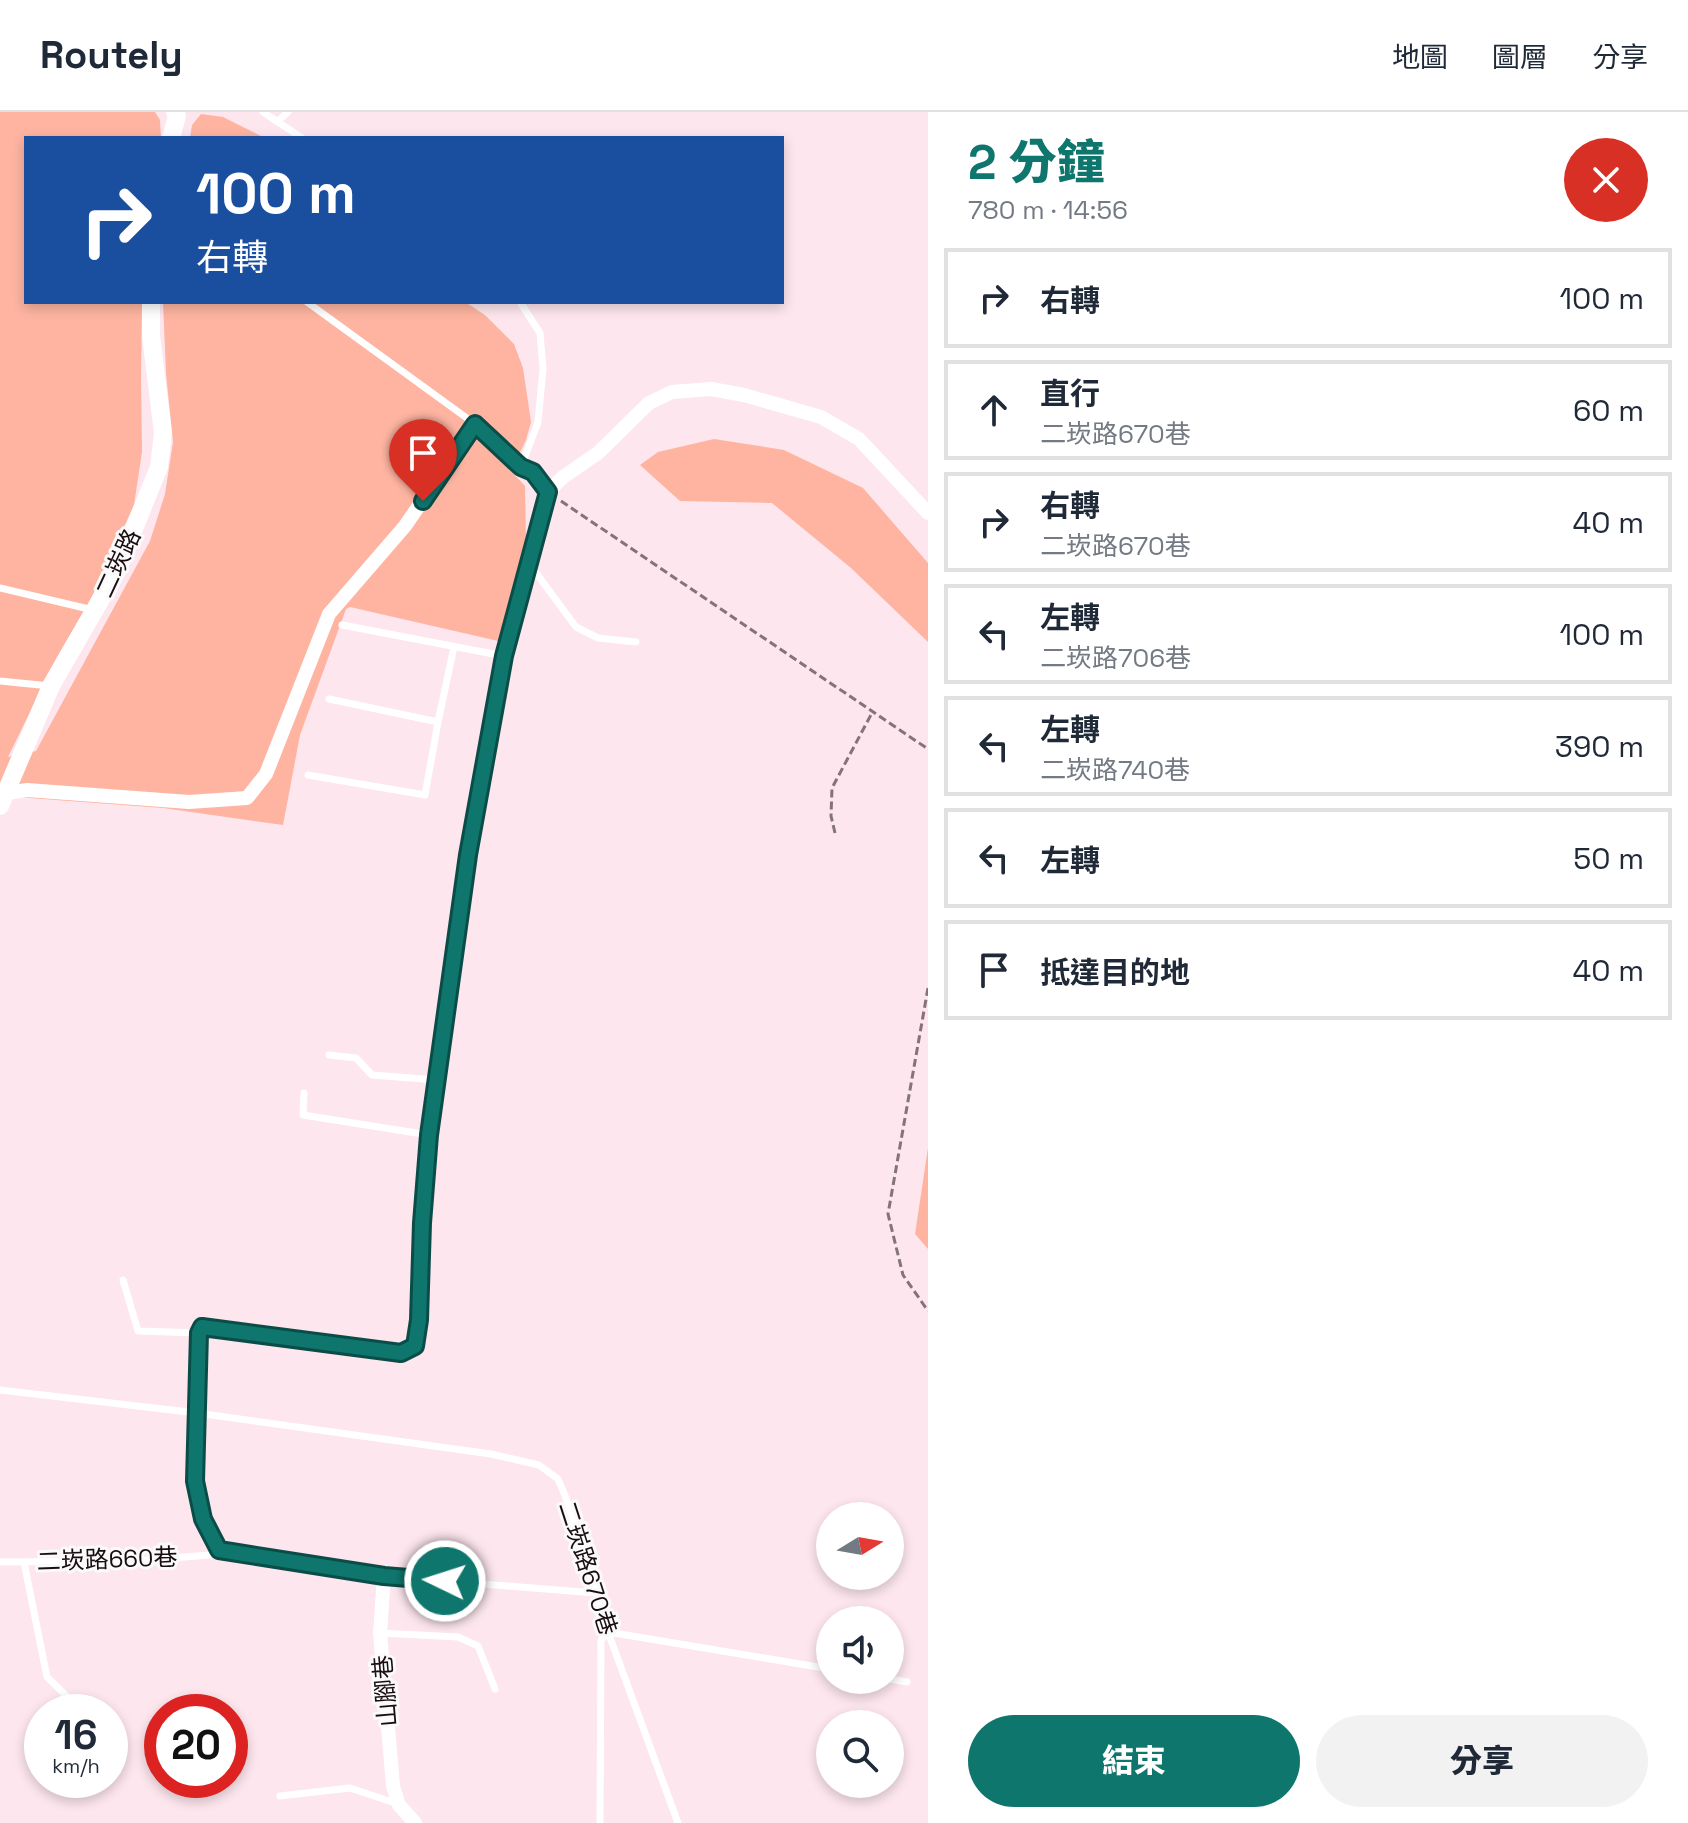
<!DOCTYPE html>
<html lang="zh-TW">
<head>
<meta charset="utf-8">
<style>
	body { margin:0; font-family:"Space Grotesk","Noto Sans TC",sans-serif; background:#f2f2f3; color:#1f2937; height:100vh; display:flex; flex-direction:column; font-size:30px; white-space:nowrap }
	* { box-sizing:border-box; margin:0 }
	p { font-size:26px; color:#747a83 }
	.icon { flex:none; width:44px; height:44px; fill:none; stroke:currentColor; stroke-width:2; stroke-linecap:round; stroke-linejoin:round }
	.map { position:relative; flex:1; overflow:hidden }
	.sheet { display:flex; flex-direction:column; background:#fff; width:760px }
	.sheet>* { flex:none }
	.hud { position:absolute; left:24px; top:24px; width:760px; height:168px; border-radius:0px; box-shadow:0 4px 12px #0003; background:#1a4fa0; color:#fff; overflow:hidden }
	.needle { width:52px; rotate:79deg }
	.controls { position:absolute; left:816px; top:1390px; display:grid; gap:16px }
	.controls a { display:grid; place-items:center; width:88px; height:88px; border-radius:50%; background:#fff; box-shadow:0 4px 12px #0003; font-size:40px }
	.speed { position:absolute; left:24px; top:1582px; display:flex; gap:16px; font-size:40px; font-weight:700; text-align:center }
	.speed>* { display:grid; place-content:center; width:104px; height:104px; border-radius:50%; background:#fff; box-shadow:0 4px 12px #0003; line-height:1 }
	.speed small { font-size:20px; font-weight:400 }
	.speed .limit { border:12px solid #d22; background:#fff; color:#111 }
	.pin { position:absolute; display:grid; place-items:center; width:68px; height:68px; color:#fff; margin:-82px -34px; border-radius:50% 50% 50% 0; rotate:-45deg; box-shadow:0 0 8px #0007 }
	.pin .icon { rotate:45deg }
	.me { position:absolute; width:88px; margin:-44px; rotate:274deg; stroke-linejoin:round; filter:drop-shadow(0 0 6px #0008) }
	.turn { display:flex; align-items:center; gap:28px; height:168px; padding:0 40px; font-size:36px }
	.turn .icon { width:104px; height:104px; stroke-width:2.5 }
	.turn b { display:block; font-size:56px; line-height:68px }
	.round { display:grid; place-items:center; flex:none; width:84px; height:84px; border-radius:42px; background:#f2f2f3 }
	.head { display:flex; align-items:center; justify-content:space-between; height:136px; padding:0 40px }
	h1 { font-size:48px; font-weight:800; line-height:60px; color:#0f766e }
	.cta { display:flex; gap:16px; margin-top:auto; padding:16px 40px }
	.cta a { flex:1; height:92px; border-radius:48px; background:#0f766e; color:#fff; font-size:32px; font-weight:800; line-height:92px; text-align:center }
	.cta a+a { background:#f2f2f3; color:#1f2937 }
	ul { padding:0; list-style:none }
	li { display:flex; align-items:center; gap:24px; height:100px; margin:0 16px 12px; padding:0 24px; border:4px solid #e0e1e3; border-radius:0px }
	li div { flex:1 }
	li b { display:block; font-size:30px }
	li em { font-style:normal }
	header { display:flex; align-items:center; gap:48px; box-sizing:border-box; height:112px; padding:0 40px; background:#fff; border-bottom:2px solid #e0e1e3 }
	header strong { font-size:38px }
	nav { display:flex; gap:44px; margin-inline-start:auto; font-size:28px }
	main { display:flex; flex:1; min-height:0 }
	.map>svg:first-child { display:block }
	.green { fill:#feb4a1 }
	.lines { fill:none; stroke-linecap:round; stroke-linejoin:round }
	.path { stroke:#847379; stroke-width:3; stroke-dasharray:8 4; stroke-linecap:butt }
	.lane { stroke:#fff; stroke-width:7 }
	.street { stroke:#fff; stroke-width:14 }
	.secondary { stroke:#fff; stroke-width:18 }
	.route-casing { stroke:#0a4d48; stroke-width:20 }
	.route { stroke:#0f766e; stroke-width:14 }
	.labels { text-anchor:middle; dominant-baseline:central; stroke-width:6; stroke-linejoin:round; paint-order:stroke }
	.street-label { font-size:24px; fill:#190d11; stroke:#fafafa }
</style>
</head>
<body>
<header>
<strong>Routely</strong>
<nav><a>地圖</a><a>圖層</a><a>分享</a></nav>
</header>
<main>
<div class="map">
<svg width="928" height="1711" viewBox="0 0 928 1711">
	<rect width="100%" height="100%" fill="#fde6ed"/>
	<path class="green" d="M0,0H155L160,8L161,26H26V190H142L141,265L142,340L134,393L89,491L57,545L8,645L36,639L150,429L165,382L173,330L166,261L163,190H465L485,203L514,232L523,256L531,310L526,328L511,359L525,374L526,427L507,531L350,495L346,497L300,623L283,713L163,696L16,685L0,686Z
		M201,2L223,5L265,26H190L192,13Z
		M714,327L784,338L863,376L928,451V530L851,456L772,391L680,389L640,353L658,340Z
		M928,1036V1137L915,1122Z"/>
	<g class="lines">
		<path class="path" d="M561,389L928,637
			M835,721L831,704L832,676L873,599
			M928,876L888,1102L903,1163L928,1199"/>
		<path class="lane" d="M263,0L302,26
			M278,9L288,0
			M520,190L540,221L543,257L538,310L521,355
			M528,450L576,515L598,526L636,530
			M0,476L93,498
			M342,513L504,544
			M0,569L50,574
			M329,587L438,610
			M308,663L425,683L438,610L454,535
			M329,943L356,946L372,963L436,968
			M304,981L303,1003L429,1023
			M123,1168L138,1219L199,1221
			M0,1278L197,1301L491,1342L539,1353L558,1367L566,1386L608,1520L678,1711
			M197,1301L199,1221L202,1215L401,1241L415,1234L419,1208L422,1111L429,1023L468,743L504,544L548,380L533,360L521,355L475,312L307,190
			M0,1450L135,1449L210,1443L219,1438L384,1464L595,1481
			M24,1450L47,1565L83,1600
			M380,1521L458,1525L478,1534L495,1577
			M890,1567L907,1570
			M110,1626L111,1627
			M280,1684L350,1676L398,1692
			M600,1711L601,1528L608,1520L830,1557"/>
		<path class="street" d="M548,380L563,365L598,341L649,291L672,280L711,277L744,283L821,305L859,327L928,401
			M0,682L27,678L189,690L247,686L266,662L329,502L405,414L475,312
			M197,1301L195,1369L203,1407L219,1438
			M384,1464L380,1521L393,1674L399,1693L415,1711"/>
		<path class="secondary" d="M171,26L177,4L175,0
			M0,694L51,574L117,459L159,355L163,321L151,224V190"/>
	</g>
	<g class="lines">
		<defs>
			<path id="route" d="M423,389L475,312L521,355L533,360L548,380L504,544L468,743L429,1023L422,1111L419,1208L415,1234L401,1241L202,1215L199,1221L195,1369L203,1407L219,1438L384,1464L445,1469"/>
		</defs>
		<use href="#route" class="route-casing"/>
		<use href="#route" class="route"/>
	</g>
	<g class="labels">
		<g class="street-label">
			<text transform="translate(118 451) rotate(-65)">二崁路</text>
			<text transform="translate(107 1447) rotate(-2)">二崁路660巷</text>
			<text transform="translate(588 1456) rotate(72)">二崁路670巷</text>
			<text transform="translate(385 1579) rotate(-95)">山腳巷</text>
		</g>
	</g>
</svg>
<div class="controls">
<a><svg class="needle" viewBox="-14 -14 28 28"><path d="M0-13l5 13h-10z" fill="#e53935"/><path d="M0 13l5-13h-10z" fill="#747a83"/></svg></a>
<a><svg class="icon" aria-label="sound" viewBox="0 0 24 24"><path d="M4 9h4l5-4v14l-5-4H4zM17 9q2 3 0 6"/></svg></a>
<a><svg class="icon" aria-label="search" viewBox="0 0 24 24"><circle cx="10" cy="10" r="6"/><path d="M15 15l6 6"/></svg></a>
</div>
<div class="speed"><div>16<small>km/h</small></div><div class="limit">20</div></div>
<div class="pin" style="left:423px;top:389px;background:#d93025"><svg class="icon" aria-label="arrive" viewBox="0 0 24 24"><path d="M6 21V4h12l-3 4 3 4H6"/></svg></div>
<svg class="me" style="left:445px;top:1469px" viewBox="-20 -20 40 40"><circle r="17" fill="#0f766e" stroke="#fff" stroke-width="3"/><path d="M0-11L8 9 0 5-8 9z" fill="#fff"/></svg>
<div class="hud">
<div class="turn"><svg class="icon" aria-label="right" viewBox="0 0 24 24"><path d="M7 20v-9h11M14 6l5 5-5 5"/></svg><div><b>100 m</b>右轉</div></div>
</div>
</div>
<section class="sheet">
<div class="head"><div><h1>2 分鐘</h1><p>780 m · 14:56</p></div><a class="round" style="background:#d93025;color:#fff"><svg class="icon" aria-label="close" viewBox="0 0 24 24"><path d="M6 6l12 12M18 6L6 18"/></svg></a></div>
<ul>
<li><svg class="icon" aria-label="right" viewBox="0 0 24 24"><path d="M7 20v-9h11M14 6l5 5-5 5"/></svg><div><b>右轉</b></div><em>100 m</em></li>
<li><svg class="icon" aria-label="ahead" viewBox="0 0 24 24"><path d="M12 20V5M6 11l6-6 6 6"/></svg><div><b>直行</b><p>二崁路670巷</p></div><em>60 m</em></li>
<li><svg class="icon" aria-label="right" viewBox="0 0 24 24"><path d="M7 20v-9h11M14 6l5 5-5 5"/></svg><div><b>右轉</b><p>二崁路670巷</p></div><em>40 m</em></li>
<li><svg class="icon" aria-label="left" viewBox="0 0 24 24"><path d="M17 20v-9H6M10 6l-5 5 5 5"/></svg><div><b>左轉</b><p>二崁路706巷</p></div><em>100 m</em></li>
<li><svg class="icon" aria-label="left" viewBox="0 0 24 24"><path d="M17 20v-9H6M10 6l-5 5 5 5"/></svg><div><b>左轉</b><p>二崁路740巷</p></div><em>390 m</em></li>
<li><svg class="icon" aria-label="left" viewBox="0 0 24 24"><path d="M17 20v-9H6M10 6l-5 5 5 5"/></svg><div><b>左轉</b></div><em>50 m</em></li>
<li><svg class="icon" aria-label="arrive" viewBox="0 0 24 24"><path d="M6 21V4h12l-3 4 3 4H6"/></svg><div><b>抵達目的地</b></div><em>40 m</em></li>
</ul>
<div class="cta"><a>結束</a><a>分享</a></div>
</section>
</main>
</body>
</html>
